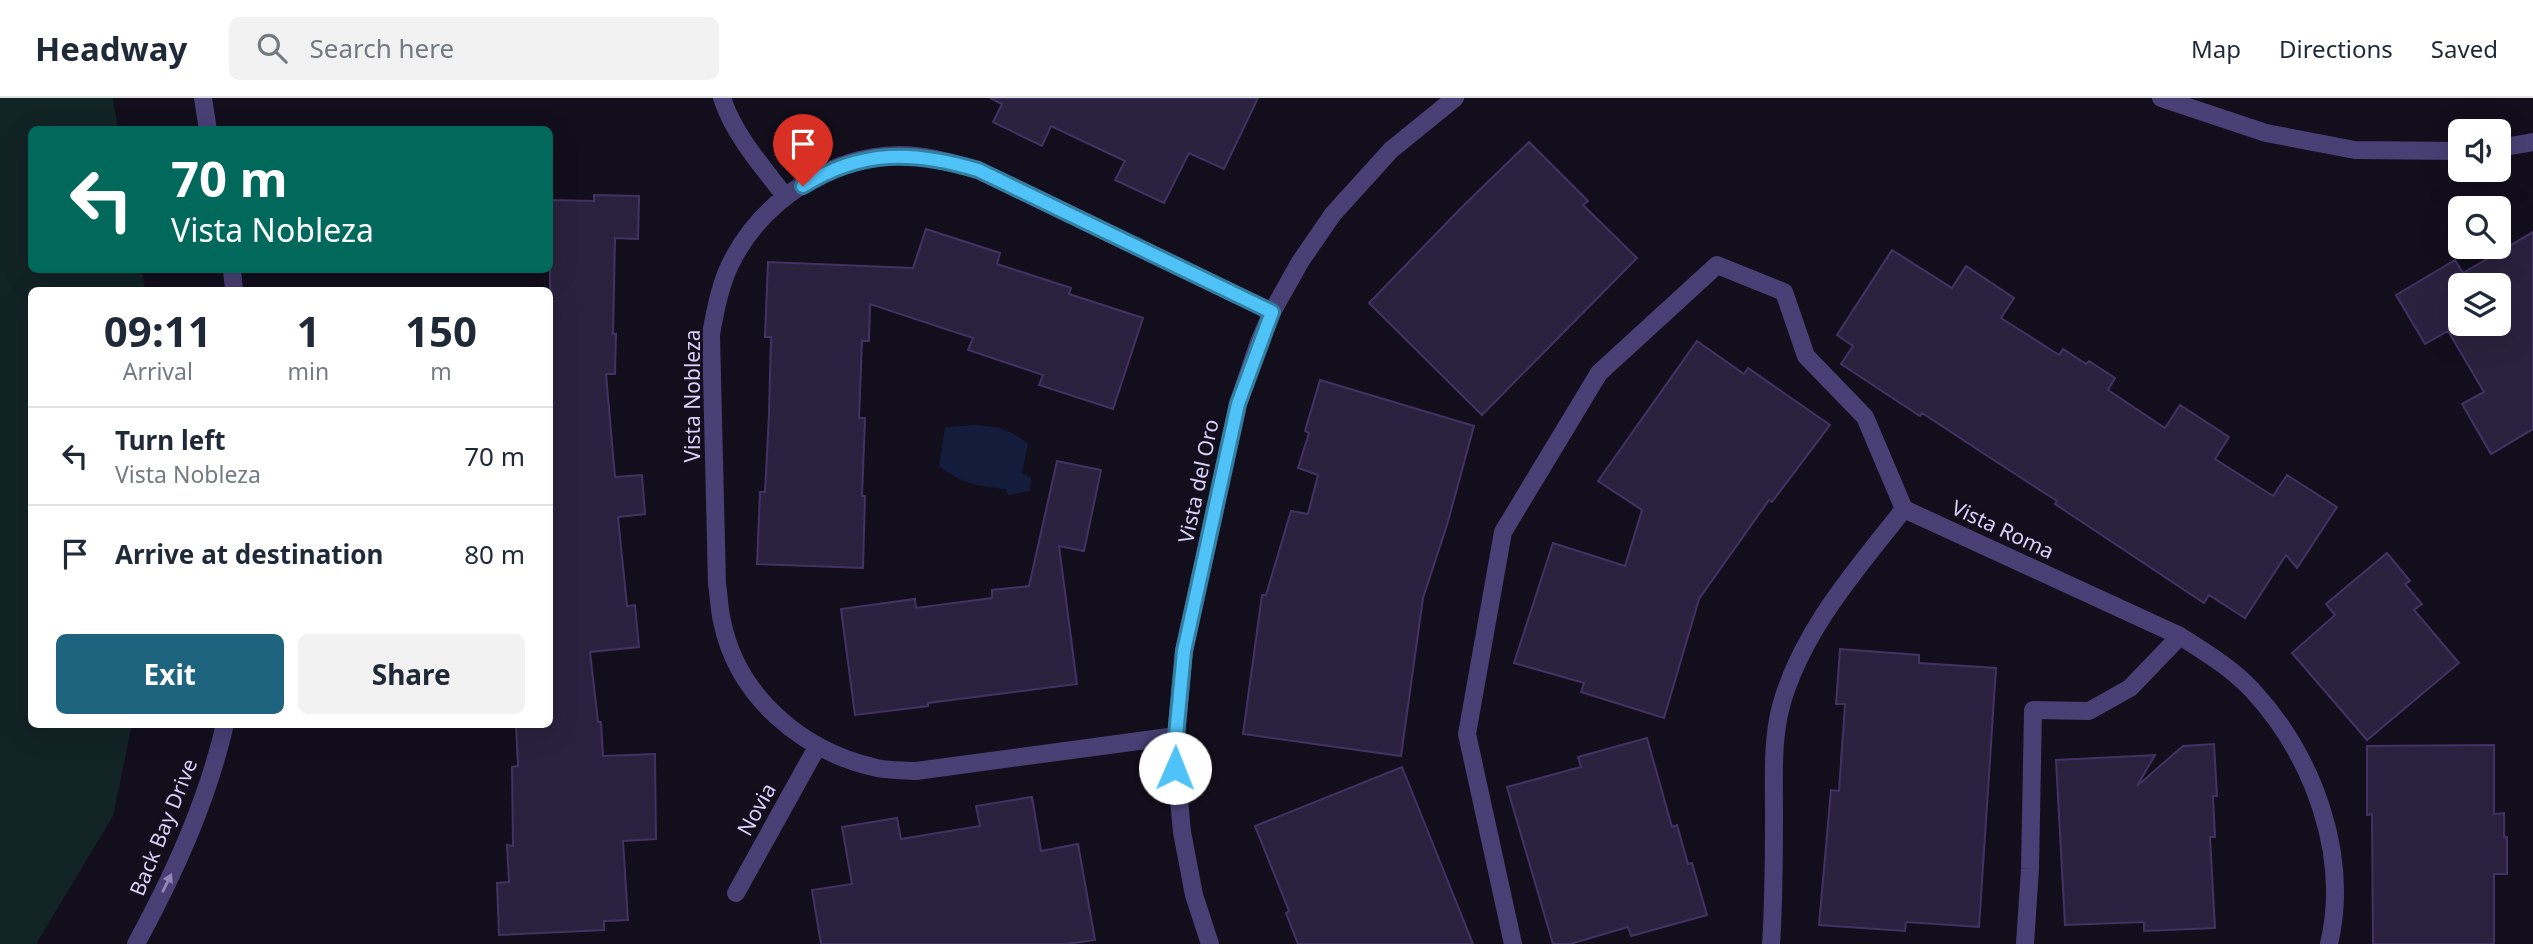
<!DOCTYPE html>
<html lang="en">
<head>
<meta charset="utf-8">
<style>
	body { margin:0; font-family:"Noto Sans",sans-serif; background:#f2f2f3; color:#1f2937; height:100vh; display:flex; flex-direction:column; font-size:26px; white-space:nowrap }
	* { box-sizing:border-box; margin:0 }
	p { font-size:23px; color:#747a83 }
	.icon { flex:none; width:38px; height:38px; fill:none; stroke:currentColor; stroke-width:2; stroke-linecap:round; stroke-linejoin:round }
	.map { position:relative; flex:1; overflow:hidden }
	.side { position:absolute; left:28px; top:189px; width:525px; height:441px; display:flex; flex-direction:column; background:#fff; border-radius:10px; box-shadow:0 7px 28px #0002 }
	.side>* { flex:none }
	.guide { position:absolute; left:28px; top:28px; width:525px; height:147px; border-radius:10px; box-shadow:0 7px 28px #0002; background:#00695c; color:#fff; overflow:hidden }
	.buttons { position:absolute; left:2448px; top:21px; display:grid; gap:14px }
	.buttons a { display:grid; place-items:center; width:63px; height:63px; border-radius:10px; background:#fff; box-shadow:0 7px 28px #0002; font-size:35px }
	.pin { position:absolute; display:grid; place-items:center; width:60px; height:60px; color:#fff; margin:-72px -30px; border-radius:50% 50% 50% 0; rotate:-45deg; box-shadow:0 0 7px #0007 }
	.pin .icon { rotate:45deg }
	.me { position:absolute; width:77px; margin:-38px; rotate:1deg; stroke-linejoin:round; filter:drop-shadow(0 0 5px #0008) }
	.turn { display:flex; align-items:center; gap:24px; height:147px; padding:0 28px; font-size:32px }
	.turn .icon { width:91px; height:91px; stroke-width:2.5 }
	.turn b { display:block; font-size:49px; line-height:60px }
	.eta { display:flex; justify-content:space-evenly; align-items:center; height:119px; text-align:center }
	.eta b { font-size:42px; font-weight:700; line-height:49px }
	.button { display:flex; gap:14px; margin-top:auto; padding:14px 28px }
	.button a { flex:1; height:80px; border-radius:10px; background:#1f647e; color:#fff; font-size:28px; font-weight:700; line-height:80px; text-align:center }
	.button a+a { background:#f2f2f3; color:#1f2937 }
	ul { padding:0; list-style:none }
	li { display:flex; align-items:center; gap:21px; height:98px; padding:0 28px; border-top:2px solid #e0e1e3 }
	li div { flex:1 }
	li b { display:block; font-size:26px }
	li em { font-style:normal }
	header { display:flex; align-items:center; gap:42px; box-sizing:border-box; height:98px; padding:0 35px; background:#fff; border-bottom:2px solid #e0e1e3 }
	header strong { font-size:33px }
	nav { display:flex; gap:38px; margin-inline-start:auto; font-size:24px }
	.search { width:490px; height:63px; background:#f2f2f3; display:flex; align-items:center; gap:18px; box-sizing:border-box; padding:0 24px; border-radius:10px; color:#747a83; font-size:26px }
	.map>svg:first-child { display:block }
	.green { fill:#122325 }
	.water { fill:#131c3b }
	.building { fill:#2a213e; stroke:#423263; stroke-width:2; fill-rule:evenodd }
	.lines { fill:none; stroke-linecap:round; stroke-linejoin:round }
	.minor { stroke:#483f74; stroke-width:18 }
	.oneway { fill:#9087b6 }
	.route-casing { stroke:#337fa1; stroke-width:18 }
	.route { stroke:#4fc3f7; stroke-width:12 }
	.labels { text-anchor:middle; dominant-baseline:central; stroke-width:6; stroke-linejoin:round; paint-order:stroke }
	.street-label { font-size:21px; fill:#d9cff8; stroke:#120e1c }
</style>
</head>
<body>
<header>
<strong>Headway</strong>
<div class="search"><svg class="icon" aria-label="search" viewBox="0 0 24 24"><circle cx="10" cy="10" r="6"/><path d="M15 15l6 6"/></svg>Search here</div>
<nav><a>Map</a><a>Directions</a><a>Saved</a></nav>
</header>
<div class="map">
<svg width="2533" height="846" viewBox="0 0 2533 846">
	<rect width="100%" height="100%" fill="#120e1c"/>
	<path class="green" d="M0,0H113L118,31L32,32V172H142L145,192H32V626L132,627L113,718L36,846H0Z"/>
	<path class="water" d="M975,327C997,328 1011,332 1028,346L1022,375L1031,379L1030,393L1008,397L1006,391C977,388 962,386 939,368L945,329Z"/>
	<path class="building" d="M990,0H1258L1224,71L1189,55L1164,105L1115,82L1125,63L1051,28L1042,48L993,24L1002,6Z
		M1529,44L1588,103L1583,107L1637,160L1482,317L1369,205L1463,108Z
		M594,97L639,98L638,141L615,140L613,236H616L615,276H606L615,379L642,377L645,416L618,419L627,508L635,507L639,549L590,554L598,624H601L603,658L655,656L656,741L623,743L628,822L604,823V832L499,837L497,785L509,784L507,747L513,748L512,669L518,668L516,627L550,626V102L594,103Z
		M926,131L1000,155L997,166L1071,190L1069,196L1143,220L1113,311L1039,287L1043,277L968,252L973,240L870,206L869,243H862L859,320H865L862,398H865L863,470L757,466L760,394H765L769,316L771,239H765L768,164L913,170Z
		M2533,134V331L2491,356L2462,306L2484,294L2448,233L2425,246L2396,197L2455,162L2463,175ZM2460,187H2499V226H2460Z
		M1892,152L1952,190L1966,168L2014,200L2001,220L2059,257L2063,251L2086,266L2089,263L2115,280L2108,292L2165,330L2180,307L2229,339L2215,361L2273,398L2287,377L2337,409L2297,470L2286,457L2245,520L2209,497L2204,505L2055,406L2057,403L1992,361L1922,315L1920,318L1841,266L1853,248L1837,237Z
		M1697,243L1744,276L1748,270L1830,327L1772,404L1769,402L1699,501L1664,620L1581,594L1584,585L1514,565L1553,445L1625,468L1642,412L1598,383Z
		M1320,282L1474,328L1447,427L1423,500L1401,658L1243,636L1262,497H1266L1291,413L1308,416L1318,377L1298,370L1309,335L1305,333Z
		M1057,363L1101,372L1084,453L1059,448L1077,586L928,605V608L855,617L841,511L915,501L916,510L992,500V492L1029,488Z
		M2387,455L2410,483L2405,486L2422,506L2414,512L2459,565L2367,642L2292,555L2335,517L2326,506Z
		M1840,551L1919,557V565L1996,570L1979,829L1906,824L1905,833L1819,827L1831,692L1839,693L1845,606H1836Z
		M1647,640L1672,729L1677,727L1688,766L1692,765L1707,817L1631,838L1628,829L1570,846H1553L1507,689L1581,669L1578,659Z
		M2214,646L2217,698H2213L2215,739H2210L2215,830L2144,833V824L2065,827L2056,662L2155,657L2137,688L2183,648Z
		M2494,647V716L2504,715V739H2507V776H2494V846H2373L2372,716L2367,717V648Z
		M1402,669L1473,846H1298L1286,815L1289,813L1255,728Z
		M1032,699L1041,753L1078,746L1095,842L1067,846H821L812,792L852,786L842,729L897,720L901,741L980,728L976,708Z"/>
	<g class="lines">
		<path class="minor" d="M203,0L208,32
			M722,0C734,37 762,68 785,98
			M2161,0L2266,35L2355,52L2460,53
			M2499,50L2533,44
			M232,172L234,192
			M1176,638L916,673C902,672 886,673 873,669C801,652 737,598 722,523C719,511 719,498 717,486L711,236C716,209 721,182 734,159C766,100 832,58 899,57C927,57 952,65 978,72L1272,214
			M736,795L817,649
			M136,846C174,776 207,704 225,626
			M1210,846L1194,797L1182,734L1176,670V638L1184,553L1238,306L1259,244L1272,214L1300,164L1333,116L1391,52L1455,0
			M1513,846L1467,636L1503,434L1599,275L1717,167L1784,194L1806,258L1865,319L1904,411
			M1771,846C1774,802 1774,758 1774,713C1774,678 1772,642 1781,608C1802,532 1857,471 1904,411L2180,538C2205,554 2232,570 2253,593C2313,658 2350,757 2329,846
			M2025,846L2030,771L2033,612L2089,613L2130,590L2180,538"/>
	</g>
	<defs><path id="oneway-solid" d="M-6-.8H1V-3.2L6.5 0L1 3.2V.8H-6Z" transform="scale(1.75)"/></defs>
	<use class="oneway" href="#oneway-solid" transform="translate(167 785) rotate(-64)"/>
	<g class="lines">
		<defs>
			<path id="route" d="M803,88C862,51 914,53 978,72L1272,214L1238,306L1184,553L1176,638L1175,670"/>
		</defs>
		<use href="#route" class="route-casing"/>
		<use href="#route" class="route"/>
	</g>
	<g class="labels">
		<g class="street-label">
			<text transform="translate(692 298) rotate(-90)">Vista Nobleza</text>
			<text transform="translate(1198 383) rotate(-78)">Vista del Oro</text>
			<text transform="translate(2003 431) rotate(25)">Vista Roma</text>
			<text transform="translate(756 711) rotate(-61)">Novia</text>
			<text transform="translate(163 729) rotate(-68)">Back Bay Drive</text>
		</g>
	</g>
</svg>
<div class="buttons">
<a><svg class="icon" aria-label="sound" viewBox="0 0 24 24"><path d="M4 9h4l5-4v14l-5-4H4zM17 9q2 3 0 6"/></svg></a>
<a><svg class="icon" aria-label="search" viewBox="0 0 24 24"><circle cx="10" cy="10" r="6"/><path d="M15 15l6 6"/></svg></a>
<a><svg class="icon" aria-label="layers" viewBox="0 0 24 24"><path d="M12 4l9 5-9 5-9-5zM3 14l9 5 9-5"/></svg></a>
</div>
<div class="pin" style="left:803px;top:88px;background:#d93025"><svg class="icon" aria-label="arrive" viewBox="0 0 24 24"><path d="M6 21V4h12l-3 4 3 4H6"/></svg></div>
<svg class="me" style="left:1175px;top:670px" viewBox="-20 -20 40 40"><circle r="19" fill="#fff"/><path d="M0-13L10 11 0 6-10 11z" fill="#4fc3f7"/></svg>
<div class="guide">
<div class="turn"><svg class="icon" aria-label="left" viewBox="0 0 24 24"><path d="M17 20v-9H6M10 6l-5 5 5 5"/></svg><div><b>70 m</b>Vista Nobleza</div></div>
</div>
<section class="side">
<div class="eta">
<div><b>09:11</b><p>Arrival</p></div>
<div><b>1</b><p>min</p></div>
<div><b>150</b><p>m</p></div>
</div>
<ul>
<li><svg class="icon" aria-label="left" viewBox="0 0 24 24"><path d="M17 20v-9H6M10 6l-5 5 5 5"/></svg><div><b>Turn left</b><p>Vista Nobleza</p></div><em>70 m</em></li>
<li><svg class="icon" aria-label="arrive" viewBox="0 0 24 24"><path d="M6 21V4h12l-3 4 3 4H6"/></svg><div><b>Arrive at destination</b></div><em>80 m</em></li>
</ul>
<div class="button"><a>Exit</a><a>Share</a></div>
</section>
</div>
</body>
</html>
